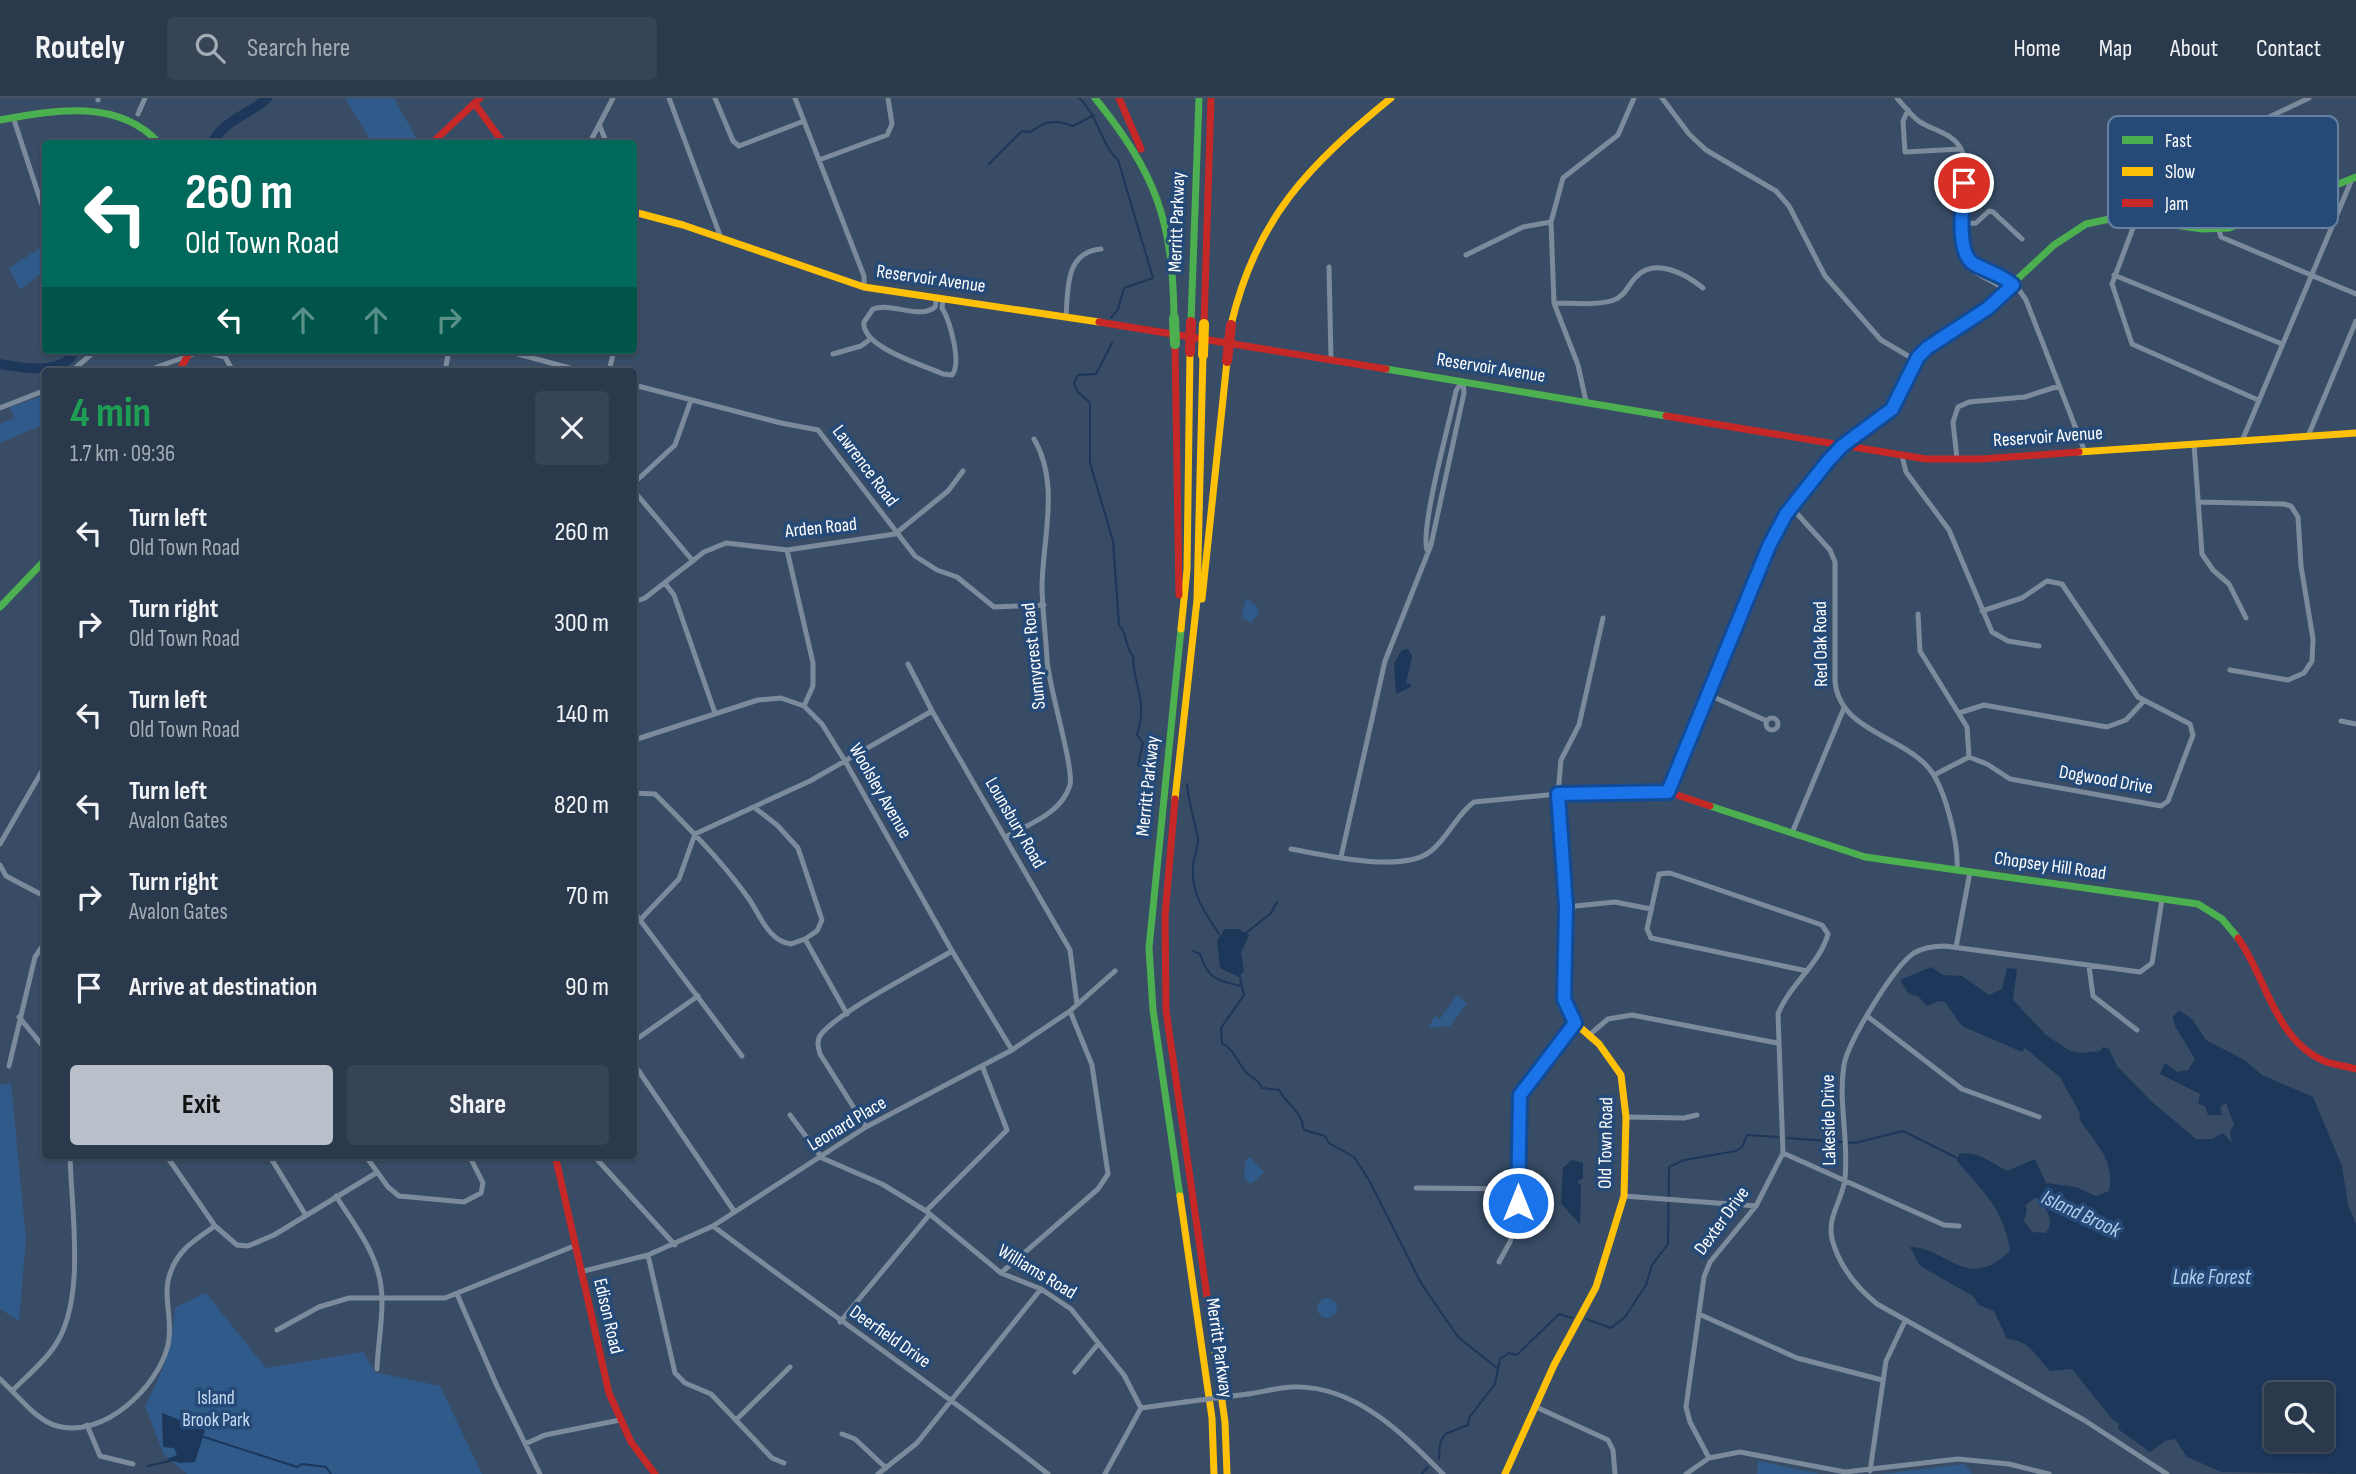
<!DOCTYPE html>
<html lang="en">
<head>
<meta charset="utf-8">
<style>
	body { margin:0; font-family:"Sofia Sans Condensed",sans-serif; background:#364456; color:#f1f3f6; height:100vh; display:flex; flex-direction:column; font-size:26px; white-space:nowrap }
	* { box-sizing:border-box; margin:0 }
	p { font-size:23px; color:#a5acb5 }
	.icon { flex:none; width:38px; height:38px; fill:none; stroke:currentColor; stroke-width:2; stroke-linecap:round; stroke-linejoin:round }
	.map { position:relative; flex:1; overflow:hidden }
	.side { position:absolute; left:42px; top:270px; width:595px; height:791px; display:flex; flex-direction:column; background:#2a394c; border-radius:7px; box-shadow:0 2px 5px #0004,0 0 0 2px #465364 }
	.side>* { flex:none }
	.hud { position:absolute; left:42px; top:42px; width:595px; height:214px; border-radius:7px; box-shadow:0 2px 5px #0004,0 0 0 2px #465364; background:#00695c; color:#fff; overflow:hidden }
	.controls { position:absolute; left:2264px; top:1284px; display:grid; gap:14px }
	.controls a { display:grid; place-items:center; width:70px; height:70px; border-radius:7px; background:#2a394c; box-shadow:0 2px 5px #0004,0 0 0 2px #465364; font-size:35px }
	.pin { position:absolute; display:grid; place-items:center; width:60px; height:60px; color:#fff; margin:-30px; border:4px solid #fff; border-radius:50%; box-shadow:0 2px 7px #0007 }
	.me { position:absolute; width:77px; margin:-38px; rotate:0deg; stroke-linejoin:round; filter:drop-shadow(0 0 5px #0008) }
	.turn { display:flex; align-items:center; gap:24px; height:147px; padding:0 28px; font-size:32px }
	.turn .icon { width:91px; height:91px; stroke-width:2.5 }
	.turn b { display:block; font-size:49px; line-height:60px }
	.lanes { display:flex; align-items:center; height:66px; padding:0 28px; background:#0003; justify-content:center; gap:35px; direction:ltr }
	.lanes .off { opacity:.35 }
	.round { display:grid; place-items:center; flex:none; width:74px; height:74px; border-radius:7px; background:#364456 }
	.head { display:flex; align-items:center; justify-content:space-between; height:119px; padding:0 28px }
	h1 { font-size:42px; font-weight:700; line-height:52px; color:#1e9e55 }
	.action { display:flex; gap:14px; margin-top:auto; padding:14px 28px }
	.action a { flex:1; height:80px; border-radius:7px; background:#b9c0c9; color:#111; font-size:28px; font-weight:700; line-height:80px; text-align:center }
	.action a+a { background:#364456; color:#f1f3f6 }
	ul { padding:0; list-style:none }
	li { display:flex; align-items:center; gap:21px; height:91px; padding:0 28px }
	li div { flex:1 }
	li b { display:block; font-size:26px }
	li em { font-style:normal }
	header { display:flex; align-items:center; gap:42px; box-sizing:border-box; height:98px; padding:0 35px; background:#2a394c; border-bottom:2px solid #465364 }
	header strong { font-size:33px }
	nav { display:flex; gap:38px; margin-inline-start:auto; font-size:24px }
	.search { width:490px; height:63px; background:#364456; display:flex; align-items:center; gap:18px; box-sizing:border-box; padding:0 24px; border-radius:7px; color:#a5acb5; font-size:26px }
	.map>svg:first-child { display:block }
	.green { fill:#305a89 }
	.water { fill:#1c3759; fill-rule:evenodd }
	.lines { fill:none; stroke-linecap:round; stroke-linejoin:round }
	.stream { stroke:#1c3759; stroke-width:2 }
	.river { stroke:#1c3759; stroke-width:10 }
	.street { stroke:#7c8b9c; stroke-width:5 }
	.fast { stroke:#4caf50; stroke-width:7 }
	.slow { stroke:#ffc107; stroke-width:7 }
	.jam { stroke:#c62828; stroke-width:7 }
	.street-bridge { stroke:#7c8b9c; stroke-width:5 }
	.fast-bridge { stroke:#4caf50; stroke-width:10 }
	.slow-bridge { stroke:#ffc107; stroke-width:10 }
	.jam-bridge { stroke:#c62828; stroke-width:10 }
	.route-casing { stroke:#114b97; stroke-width:18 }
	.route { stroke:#1a73e8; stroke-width:12 }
	.labels { text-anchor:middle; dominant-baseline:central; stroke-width:7; stroke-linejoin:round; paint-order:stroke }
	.street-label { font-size:19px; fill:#fff; stroke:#254a78 }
	.park-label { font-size:19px; fill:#c9dcf3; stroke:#254a78 }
	.water-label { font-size:21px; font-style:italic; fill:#b1cdeb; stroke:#254a78 }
	.key { fill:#254a78; stroke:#6680a0; stroke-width:2 }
	.key-label { font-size:19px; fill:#fff }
</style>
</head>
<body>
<header>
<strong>Routely</strong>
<div class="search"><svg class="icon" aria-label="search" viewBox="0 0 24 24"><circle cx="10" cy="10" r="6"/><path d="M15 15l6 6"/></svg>Search here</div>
<nav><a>Home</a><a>Map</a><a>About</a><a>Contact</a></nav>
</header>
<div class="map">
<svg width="2356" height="1376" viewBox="0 0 2356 1376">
	<rect width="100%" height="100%" fill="#384c65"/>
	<path class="green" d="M345,0H394L419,45H372Z
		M45,147V172L20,192L9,170Z
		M45,297V326L0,345V326L14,320L10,309Z
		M1246,500L1257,508L1259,514L1251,525L1241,519Z
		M1457,897L1467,905L1450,928L1429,930L1435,918L1440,921Z
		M11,985L26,1141L19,1223L0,1211V987Z
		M1250,1059L1264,1074L1251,1086L1244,1080L1245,1064Z
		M206,1195L266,1270L363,1254L375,1274L440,1288L482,1376H187L164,1357L145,1308C164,1272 172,1250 175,1209Z
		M1317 1210a10 10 0 1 1 20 0a10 10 0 1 1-20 0Z
		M1758,1363L1820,1376H1757Z
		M1965,1366L1972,1376H1882Z"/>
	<path class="water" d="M1408,551L1412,558L1406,585L1411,586V589L1396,596L1394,565L1402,552Z
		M1225,831H1238L1249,837L1241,855L1244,873L1239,879L1220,870L1217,843Z
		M1931,869L1943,877L1962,878L1989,897L2002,891L2007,870L2017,871L2013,902L2046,937L2070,953L2079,955L2100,953L2103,949L2109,951L2117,968L2150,1002L2196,1041H2212L2223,1035L2232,1045L2230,1034L2234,1027L2226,1005L2220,1009L2222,1017H2208L2205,1008L2198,1006L2200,996L2160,976L2165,965L2177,974L2188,972L2195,961L2175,928L2173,919L2179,912L2192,921L2206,942L2246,963L2262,977L2313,999L2342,1068L2348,1107L2356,1126V1376L2221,1374L2187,1359L2175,1341L2165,1343L2150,1354L2118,1331L2119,1326L2112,1321L2072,1271L2050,1273C2035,1258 2030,1242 2007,1241L1994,1213L1979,1207L1973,1198L1920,1168L1910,1149C1946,1149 1969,1196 2010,1152C2003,1109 1983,1094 1957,1063L1959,1056C1976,1052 1992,1065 2007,1073L2035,1061L2046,1085L2076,1089L2096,1098L2109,1093C2116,1061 2093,1044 2079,1020L2080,1015L2060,979L2025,950L2022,954L1962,928L1945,904L1938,903L1927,908L1918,898L1909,896L1900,882ZM2036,1099C2044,1109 2056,1120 2046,1135L2032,1134L2024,1123L2027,1112L2025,1108ZM2277,1297H2322V1342H2277Z
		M1572,1062L1583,1065V1080L1577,1084L1581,1087L1580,1127L1561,1105L1563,1070Z
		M162,1315L205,1332L195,1364L180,1365L167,1361L177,1357L174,1350L163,1349Z"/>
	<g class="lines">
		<path class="stream" d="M1079,0C1098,17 1100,45 1118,62L1153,180L1124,190L1118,211L1111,220
			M989,66L1022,33L1031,34C1045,22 1057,22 1073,28L1094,17
			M1112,245L1096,276L1078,277L1074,285L1077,293L1090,305V365L1113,443L1119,527C1128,536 1124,548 1133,558C1134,591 1148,602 1137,637L1143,645L1138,667L1153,681
			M1187,686C1189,708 1194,720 1198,740C1199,748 1194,758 1193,767C1191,797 1204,813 1219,836
			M1246,835L1271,815L1277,804
			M1193,853L1200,856C1209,882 1215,881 1240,888
			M1240,879L1244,897L1221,930L1222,945C1234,952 1237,963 1245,973C1251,981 1257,979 1262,990L1279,992C1289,1009 1301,1012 1304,1032L1325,1038L1329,1045L1354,1059L1369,1082L1421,1185L1458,1239L1498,1271
			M1787,1040L1855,1045L1903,1033L1959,1061
			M1586,1221L1611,1230L1625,1219L1646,1187L1652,1167L1668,1146L1669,1069L1684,1062L1736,1053L1742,1049L1747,1037L1778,1039
			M204,1339L297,1369L302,1366L326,1369L331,1376
			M1439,1361L1440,1345L1445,1336L1468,1327L1469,1320L1495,1286L1500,1261L1509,1255L1517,1257L1559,1216L1572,1220
			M148,1368L174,1362
			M1422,1376L1428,1369"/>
		<path class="river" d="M212,46C223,22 249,17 267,0
			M0,266C22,270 65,278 75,252"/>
		<path class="street" d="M669,0L721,140
			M715,0L733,43L739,48L804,23
			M795,0L864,178V189
			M1662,0L1689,36L1706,52L1776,93L1789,108L1825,178L1881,242L1910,259
			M1897,0C1904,8 1911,18 1920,24C1933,32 1951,35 1960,49C1978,80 1946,136 1968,166C1977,180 1995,181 2006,194
			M98,2V0
			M1908,12L1903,23L1905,54L1961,51
			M138,16L145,0
			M13,19L46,119
			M599,26L607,46
			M589,46L613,0
			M819,62L887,37L892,26L888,0
			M2136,122L2112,186L2132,246L2258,302
			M2248,125L2217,62L2219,47L2227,39L2309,0
			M1962,126L1976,125L1989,113L1993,114L2022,141
			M2219,132L2221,139L2356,196
			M1466,157L1523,129L1551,124
			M1966,157C1976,172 1999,174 2013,187
			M1329,169L1331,261
			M2114,177L2282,246
			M2015,186L2026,202L2085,354
			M937,200L935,209C920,222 892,204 873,211L864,224C861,249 923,267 943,276L952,277C962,265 950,223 942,210L943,201
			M1554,205C1573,205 1596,208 1614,202C1625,198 1628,187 1636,179C1655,159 1686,176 1703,190
			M1066,219C1068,191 1065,154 1101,151
			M503,252L581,273
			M833,256L861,248L869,242
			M72,273L96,252
			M146,273L202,253L225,259L233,273
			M445,273L449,252
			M609,273L614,252
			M634,287L781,325L818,332L915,458L937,472L957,479L994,509L1044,507
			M1586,303L1578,267L1554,205L1551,124L1563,80L1618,37L1634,0
			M0,310L46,292
			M2308,338L2356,223
			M2242,343L2352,81
			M2194,346L2202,456L2213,472L2229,486L2246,520
			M1902,358L1906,374L1949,432L1992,534L2008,543L2039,548
			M1957,361L1953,324L1958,309L1969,304L2025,299L2059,288
			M634,385L675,347L691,302
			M634,393L693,463
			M2198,404L2284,406L2291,408L2298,419L2301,468L2313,541L2312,563L2304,575L2288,582L2230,572
			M1791,409L1830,452L1835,464V583C1839,631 1897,637 1926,667C1945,686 1959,746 1957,773
			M787,452L813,565V588L804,608
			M1427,452C1420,430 1450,323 1456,293L1462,283
			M665,485L674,497L715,615
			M634,504L645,500L704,454L726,445L787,452L895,436L948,393L963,373
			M1918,516L1920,553L1967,629L1969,659
			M908,566L932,613L1070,852L1077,906
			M1707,596L1767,623
			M1959,615L1984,607L2107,629L2126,622L2143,604
			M1766 626a6 6 0 1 1 12 0a6 6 0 1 1-12 0Z
			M2341,623L2356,626
			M634,642L758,602L781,600L804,608L822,626L845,663L952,853L1012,952
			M1934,677L1969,659L1987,666L2010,681L2161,708L2168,703L2193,637L2190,626L2138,599L2062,486L2047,483L2022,500L1982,513
			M634,695L655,696C688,729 722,763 749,801C760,817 769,844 791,846L805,841
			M755,710L777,727L798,750L822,822L817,833L805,841L847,916
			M1792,735L1844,610
			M1006,739C1029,726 1062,715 1070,687C1074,669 1049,590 1047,562C1046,537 1042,512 1042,487C1043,439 1060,385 1034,341
			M0,746L46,666
			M1291,751C1325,757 1403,776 1431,753C1448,740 1456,717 1474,704L1558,696L1561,662L1579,627L1603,520
			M1341,759L1385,563L1431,447L1464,295L1463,284
			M0,767L6,778L46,799
			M2162,801L2152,865L2140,874L1945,848C1934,848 1924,849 1914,855C1894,868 1848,944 1844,967C1838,1004 1849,1043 1845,1080C1843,1102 1827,1117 1832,1141C1839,1168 1856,1189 1877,1206L2084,1322L2167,1376
			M1566,809L1615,804L1651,811
			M634,814L742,958
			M641,821L679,781L695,736L810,683L932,613
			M1956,849L1970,774
			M2089,868L2093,898L2137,932
			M1867,918L1962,991L2039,1019
			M19,919L46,952
			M1588,938L1608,921L1632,917L1777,945
			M634,943L698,898
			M634,966L734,1113
			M9,968L35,859L46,843
			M790,1017L822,1060L882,1086L926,1113L1001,1175L1041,1191L1071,1211L1124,1277L1141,1310
			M1626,1019L1684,1020L1697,1017
			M866,1029L820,956C818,948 816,942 822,935C846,909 919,873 952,853
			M1783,1055L1944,1127L1959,1128
			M166,1057L215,1128L237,1147L248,1148L274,1137L376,1075
			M269,1057L305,1116
			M365,1057L388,1089L399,1098L464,1104L481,1095L483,1085L469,1057
			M593,1057L675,1147
			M1416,1090L1518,1091
			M336,1098C351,1122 371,1147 378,1174C387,1203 378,1240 377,1271
			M1624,1098L1756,1108
			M926,1113L1007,1032L983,970
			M713,1128C824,1212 939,1290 1048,1376
			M648,1157L675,1275L685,1285L711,1296L772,1360L784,1365
			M1499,1164L1510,1144L1518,1105L1520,997L1575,925
			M580,1174L648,1157L713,1128L866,1029L1012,952L1070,913L1115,873
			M1001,1175L1098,1091L1108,1076L1092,967L1070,913
			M457,1196L497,1288L540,1376
			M1699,1216L1797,1260L1882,1282
			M840,1224L930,1116
			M277,1232L319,1209L349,1200H445L574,1148
			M1075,1274L1098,1246
			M0,1281C17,1296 35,1322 57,1328C104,1341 158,1289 168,1247C174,1221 161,1197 171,1173C179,1151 196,1141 215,1128
			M13,1292C27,1278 43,1265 54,1249C87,1203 71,1111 70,1057
			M1248,1296C1262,1294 1276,1290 1291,1289C1354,1286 1402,1335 1443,1376
			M1536,1309L1608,1342L1613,1352L1615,1376
			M1141,1310L1185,1304
			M737,1321L790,1269
			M87,1327L100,1358L133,1366
			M842,1336L855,1341L886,1370
			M525,1346L545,1337L620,1322
			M1709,1360L1690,1324L1686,1309L1704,1179L1710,1164L1756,1108L1783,1055L1778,916C1789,887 1820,866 1828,836L1822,827L1670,775L1659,776L1647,831L1651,840L1807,873
			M1870,1373L1886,1263L1905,1223
			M878,1376L917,1345L1041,1191
			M1105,1376L1141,1310
			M1686,1376L1709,1360L1740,1354L1845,1374L1958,1361L2009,1366L2049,1376"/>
		<path class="fast" d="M1095,0C1156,76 1173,122 1174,220
			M0,22C55,12 119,0 160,46
			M1982,214L2054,147L2086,126L2119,119L2202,131L2229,130L2356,79
			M1191,224L1199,0
			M1386,271L1666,318
			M0,509L46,461
			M1710,708L1865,759L2198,806L2222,821L2238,840
			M1180,1098L1153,912L1149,850L1181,531"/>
		<path class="slow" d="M634,114L683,127L864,189L1099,224
			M1231,227C1256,120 1309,67 1391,0
			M2079,354L2356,335
			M1202,501L1227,263
			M1181,531L1187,472L1190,254
			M1668,694L1779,426L1842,348L1892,311L1918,259L1982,214
			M1175,701L1197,502L1203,257
			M1180,1098L1212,1320L1214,1376
			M1213,1240L1225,1324L1227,1376
			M1505,1376L1554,1267L1596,1189L1624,1098L1626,1019L1621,977L1599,946L1575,925L1564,901L1566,837"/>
		<path class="jam" d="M1119,0L1141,51
			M475,6L504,46
			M431,46L480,0
			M1099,224L1386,271
			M1204,226L1211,0
			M1175,246L1179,497
			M179,273L191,252
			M1666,318L1926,361H1982L2079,354
			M1175,701L1165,818L1166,912L1213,1240
			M1566,837L1558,696L1668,694L1710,708
			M2238,840C2266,879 2275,942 2324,963C2334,967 2346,968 2356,971
			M555,1057L609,1295L631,1344L655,1376"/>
		<path class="street-bridge" d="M1185,1304L1248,1296"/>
		<path class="fast-bridge" d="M1174,220L1175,246"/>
		<path class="slow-bridge" d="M1203,257L1204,226"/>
		<path class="jam-bridge" d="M1190,254L1191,224
			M1227,263L1231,227"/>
	</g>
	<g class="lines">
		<defs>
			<path id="route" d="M1518,1105L1520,997L1575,925L1564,901L1566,808L1558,696L1668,694L1769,448L1786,416L1828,363L1842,348L1892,311L1918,259L1927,250L1988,210L2013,187C2001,176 1988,174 1974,166C1955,155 1963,104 1964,85"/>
		</defs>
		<use href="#route" class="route-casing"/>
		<use href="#route" class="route"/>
	</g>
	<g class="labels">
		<g class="street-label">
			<text transform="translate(1177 124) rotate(-88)">Merritt Parkway</text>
			<text transform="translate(931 181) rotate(8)">Reservoir Avenue</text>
			<text transform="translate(1491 270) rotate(9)">Reservoir Avenue</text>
			<text transform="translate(2048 339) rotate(-4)">Reservoir Avenue</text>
			<text transform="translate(865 368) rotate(53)">Lawrence Road</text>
			<text transform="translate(821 430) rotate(-6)">Arden Road</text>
			<text transform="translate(1821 546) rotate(-91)">Red Oak Road</text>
			<text transform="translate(1034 558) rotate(-96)">Sunnycrest Road</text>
			<text transform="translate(2106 682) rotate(10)">Dogwood Drive</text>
			<text transform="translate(1148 688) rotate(-84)">Merritt Parkway</text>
			<text transform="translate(880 693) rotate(60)">Woolsley Avenue</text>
			<text transform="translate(1015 725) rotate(60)">Lounsbury Road</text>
			<text transform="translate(2050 768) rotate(8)">Chopsey Hill Road</text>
			<text transform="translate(1829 1022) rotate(-91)">Lakeside Drive</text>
			<text transform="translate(847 1026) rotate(-31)">Leonard Place</text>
			<text transform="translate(1606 1045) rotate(-89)">Old Town Road</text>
			<text transform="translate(1722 1123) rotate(-54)">Dexter Drive</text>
			<text transform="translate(1037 1174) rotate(31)">Williams Road</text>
			<text transform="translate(608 1218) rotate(77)">Edison Road</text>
			<text transform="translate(890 1239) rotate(35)">Deerfield Drive</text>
			<text transform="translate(1219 1250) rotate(82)">Merritt Parkway</text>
		</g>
		<g class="park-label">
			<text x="216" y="1300">Island<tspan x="216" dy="22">Brook Park</tspan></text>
		</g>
		<g class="water-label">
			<text transform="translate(2081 1116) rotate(25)">Island Brook</text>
			<text x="2212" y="1179">Lake Forest</text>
		</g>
	</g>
	<rect x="2108" y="18" width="230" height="112" rx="10" class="key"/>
	<rect x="2122" y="38" width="31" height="8" fill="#4caf50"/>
	<rect x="2122" y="69" width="31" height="9" fill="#ffc107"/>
	<rect x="2122" y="101" width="31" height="8" fill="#c62828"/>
	<g class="key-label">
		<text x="2165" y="49">Fast</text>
		<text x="2165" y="80">Slow</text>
		<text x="2165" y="112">Jam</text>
	</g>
</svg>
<div class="controls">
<a><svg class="icon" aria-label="search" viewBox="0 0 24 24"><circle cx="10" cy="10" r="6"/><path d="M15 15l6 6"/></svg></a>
</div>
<div class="pin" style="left:1964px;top:85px;background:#d93025"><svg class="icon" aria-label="arrive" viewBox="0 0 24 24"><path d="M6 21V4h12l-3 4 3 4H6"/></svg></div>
<svg class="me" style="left:1518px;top:1105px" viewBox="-20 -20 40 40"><circle r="17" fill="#1a73e8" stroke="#fff" stroke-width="3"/><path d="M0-11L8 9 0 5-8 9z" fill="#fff"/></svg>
<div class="hud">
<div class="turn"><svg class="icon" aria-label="left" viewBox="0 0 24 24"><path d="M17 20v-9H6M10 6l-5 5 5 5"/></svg><div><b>260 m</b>Old Town Road</div></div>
<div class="lanes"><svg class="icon" aria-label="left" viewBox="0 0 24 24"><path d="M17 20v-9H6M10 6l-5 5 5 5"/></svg><svg class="icon off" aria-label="ahead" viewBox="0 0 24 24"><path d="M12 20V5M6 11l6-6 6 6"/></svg><svg class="icon off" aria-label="ahead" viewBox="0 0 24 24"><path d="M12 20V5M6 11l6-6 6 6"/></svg><svg class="icon off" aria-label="right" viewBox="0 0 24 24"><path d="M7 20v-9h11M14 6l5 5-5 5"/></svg></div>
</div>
<section class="side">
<div class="head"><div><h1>4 min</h1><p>1.7 km · 09:36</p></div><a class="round"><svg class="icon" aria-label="close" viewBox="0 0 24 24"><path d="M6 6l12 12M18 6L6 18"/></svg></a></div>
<ul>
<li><svg class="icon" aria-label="left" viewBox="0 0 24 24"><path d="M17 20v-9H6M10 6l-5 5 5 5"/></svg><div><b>Turn left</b><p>Old Town Road</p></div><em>260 m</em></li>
<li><svg class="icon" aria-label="right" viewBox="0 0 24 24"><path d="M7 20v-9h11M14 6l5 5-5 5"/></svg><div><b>Turn right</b><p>Old Town Road</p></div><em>300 m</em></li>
<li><svg class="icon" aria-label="left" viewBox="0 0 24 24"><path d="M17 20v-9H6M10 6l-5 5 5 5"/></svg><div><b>Turn left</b><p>Old Town Road</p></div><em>140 m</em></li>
<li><svg class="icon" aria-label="left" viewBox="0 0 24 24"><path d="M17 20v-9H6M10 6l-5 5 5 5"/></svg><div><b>Turn left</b><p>Avalon Gates</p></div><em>820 m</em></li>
<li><svg class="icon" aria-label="right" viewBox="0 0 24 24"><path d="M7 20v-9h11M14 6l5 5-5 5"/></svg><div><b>Turn right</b><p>Avalon Gates</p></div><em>70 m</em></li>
<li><svg class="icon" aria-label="arrive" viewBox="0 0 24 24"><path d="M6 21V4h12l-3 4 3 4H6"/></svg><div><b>Arrive at destination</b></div><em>90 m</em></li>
</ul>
<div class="action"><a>Exit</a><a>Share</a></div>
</section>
</div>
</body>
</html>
